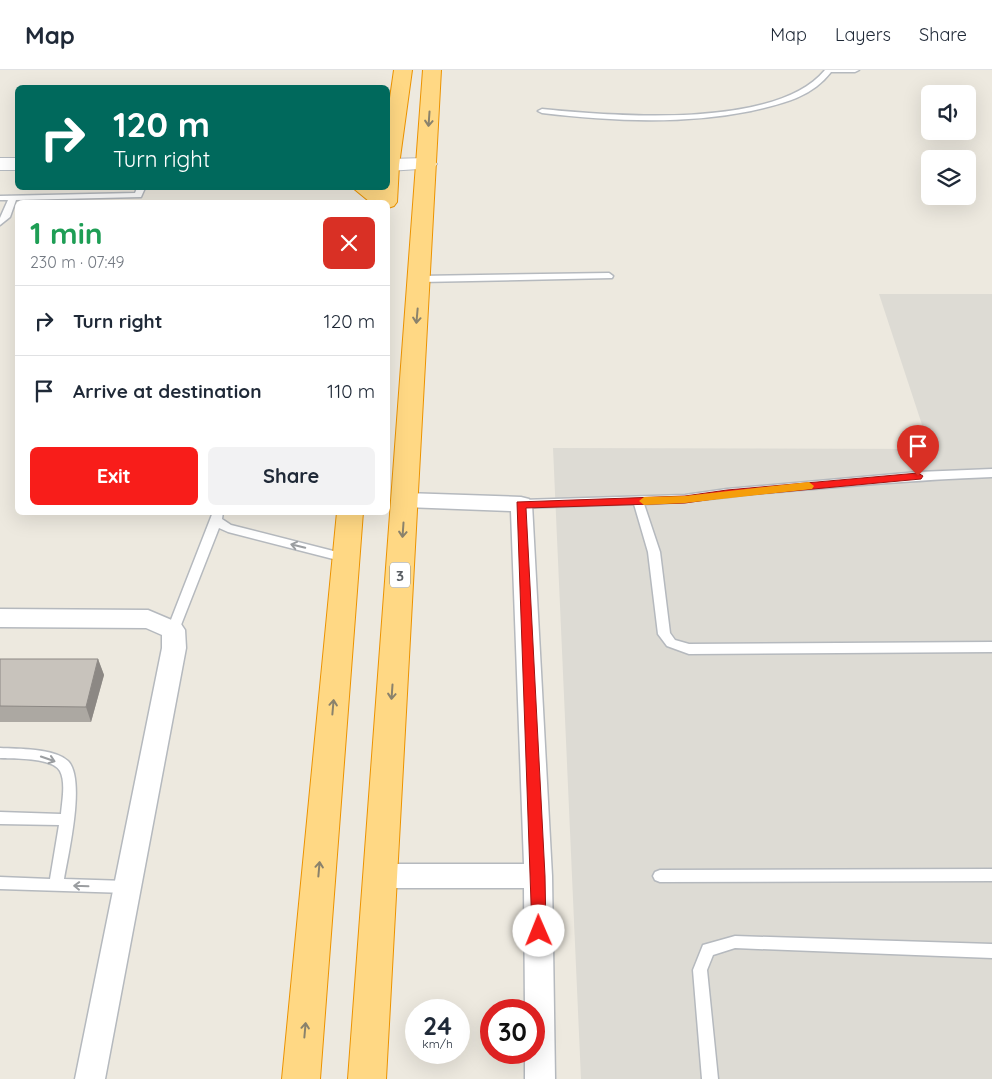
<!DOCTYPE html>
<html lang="en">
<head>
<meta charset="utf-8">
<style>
	body { margin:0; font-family:Quicksand,sans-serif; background:#f2f2f3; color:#1f2937; height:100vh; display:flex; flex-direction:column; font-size:19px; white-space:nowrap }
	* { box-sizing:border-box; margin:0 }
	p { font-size:16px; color:#747a83 }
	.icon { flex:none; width:28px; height:28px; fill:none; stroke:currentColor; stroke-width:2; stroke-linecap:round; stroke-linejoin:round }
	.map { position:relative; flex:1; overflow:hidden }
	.details { position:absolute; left:15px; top:130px; width:375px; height:315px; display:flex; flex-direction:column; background:#fff; border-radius:8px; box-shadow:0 5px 20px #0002 }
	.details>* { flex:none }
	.banner { position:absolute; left:15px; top:15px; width:375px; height:105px; border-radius:8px; box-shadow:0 5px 20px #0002; background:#00695c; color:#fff; overflow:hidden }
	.tools { position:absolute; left:921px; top:15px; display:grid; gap:10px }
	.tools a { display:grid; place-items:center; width:55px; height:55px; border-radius:8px; background:#fff; box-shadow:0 5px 20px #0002; font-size:25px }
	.speed { position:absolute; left:405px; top:929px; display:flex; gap:10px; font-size:25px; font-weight:700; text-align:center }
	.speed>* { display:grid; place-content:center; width:65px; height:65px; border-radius:50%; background:#fff; box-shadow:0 5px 20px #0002; line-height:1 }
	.speed small { font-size:12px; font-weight:400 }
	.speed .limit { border:8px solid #d22; background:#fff; color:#111 }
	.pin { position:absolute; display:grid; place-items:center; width:42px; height:42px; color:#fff; margin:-51px -21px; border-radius:50% 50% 50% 0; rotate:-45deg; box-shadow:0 0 5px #0007 }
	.pin .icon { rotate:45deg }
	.me { position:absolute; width:55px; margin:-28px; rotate:359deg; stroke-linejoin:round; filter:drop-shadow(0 0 4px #0008) }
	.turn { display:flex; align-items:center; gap:18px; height:105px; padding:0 15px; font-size:22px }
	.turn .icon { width:65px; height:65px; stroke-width:2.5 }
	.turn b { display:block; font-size:35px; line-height:42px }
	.round { display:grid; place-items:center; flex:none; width:52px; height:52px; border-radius:8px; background:#f2f2f3 }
	.overview { display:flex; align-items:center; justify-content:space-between; height:85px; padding:0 15px }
	h1 { font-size:30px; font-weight:800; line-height:38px; color:#1e9e55 }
	.cta { display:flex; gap:10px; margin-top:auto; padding:10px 15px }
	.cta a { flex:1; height:58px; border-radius:8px; background:#f81d1a; color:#fff; font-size:20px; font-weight:800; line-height:58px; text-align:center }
	.cta a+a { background:#f2f2f3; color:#1f2937 }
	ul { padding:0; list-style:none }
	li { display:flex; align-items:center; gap:15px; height:70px; padding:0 15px; border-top:1px solid #e0e1e3 }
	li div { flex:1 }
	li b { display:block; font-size:19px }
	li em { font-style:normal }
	header { display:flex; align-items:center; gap:30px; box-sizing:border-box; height:70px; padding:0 25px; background:#fff; border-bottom:1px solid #e0e1e3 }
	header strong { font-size:24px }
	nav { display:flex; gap:28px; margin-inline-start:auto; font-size:18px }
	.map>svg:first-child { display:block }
	.industrial { fill:#dddbd4 }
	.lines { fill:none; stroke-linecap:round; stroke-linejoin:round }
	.lane-casing { stroke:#b5b9be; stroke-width:3 }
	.street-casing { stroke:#b5b9be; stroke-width:3 }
	.secondary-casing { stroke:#b5bac0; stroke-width:2 }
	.highway-casing { stroke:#ec9300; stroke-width:2 }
	.lane { fill:#fff; fill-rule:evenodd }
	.street { fill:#fff; fill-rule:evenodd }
	.secondary { fill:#fff; fill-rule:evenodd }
	.highway { fill:#ffd884; fill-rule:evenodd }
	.wall { fill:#aca8a2 }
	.shaded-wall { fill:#8c8884 }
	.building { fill:#c8c3bc; stroke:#8c8884 }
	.oneway { stroke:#8a826c }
	.oneway2 { stroke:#9b9ea1 }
	.route { fill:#f81d1a; stroke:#a11311 }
	.slow { fill:#f59e0b }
	.labels { text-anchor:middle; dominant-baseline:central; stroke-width:4; stroke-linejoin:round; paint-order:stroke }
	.shield { fill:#fff; stroke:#8a8e91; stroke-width:1 }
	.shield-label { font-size:15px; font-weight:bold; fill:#585d62 }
</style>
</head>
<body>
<header>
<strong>Map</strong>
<nav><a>Map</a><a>Layers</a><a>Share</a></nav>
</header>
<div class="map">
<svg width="992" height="1009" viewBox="0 0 992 1009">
	<rect width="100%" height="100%" fill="#ede9df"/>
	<path class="industrial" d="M879,224H992V1009H581L553,378L930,379Z"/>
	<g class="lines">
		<defs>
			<path id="lane" d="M825,0H859L855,2H831C811,28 781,34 751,41C681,55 612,51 542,43L538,41L542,39C612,46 776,60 825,0Z
				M137,118H145L141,127L16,130L10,147L0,155V148L8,130H0V126L135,123Z
				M609,203L613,206L612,208L420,212L416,209L420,206Z
				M992,399V407C912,410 833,417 754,424C717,428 681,433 644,434L660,482L670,563L675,570L689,574L992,572V582L689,584L667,576L658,564L648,482L634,434L521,438L516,434L521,430L685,425L727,419L918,402Z
				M213,442H223L222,449L231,455L345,484L351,488L345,492L228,462L219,458L179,560L177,563H169L167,560Z
				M0,678C18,679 54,678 68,691C86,709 68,785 64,809L127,811L132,813L134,817L132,821L127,823L0,819V807L50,809L59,755L0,754V742L61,744C62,732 66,712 60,701C52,687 14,689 0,688Z
				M992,799V811L660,812L655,810L653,806L655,802L660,800Z
				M735,866L992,874V888L735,878L713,885L707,900L718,1009H702L693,900L703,875Z"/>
			<path id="street" d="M405,423L521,427L529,429L532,434L552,806L555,1009H525V982H534V940H525L524,818H380L370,814L366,806L370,798L380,794H524L511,441L405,437L397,435L394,430L397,425Z
				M0,539L148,540L181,554L185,560L186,578L105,1009H75L162,578V565L146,558L0,557Z"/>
			<path id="secondary" d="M0,88H18V100H0Z
				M427,88L434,90L437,94L434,98L388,101V89Z"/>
			<path id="highway" d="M394,0H412L399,95L397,132L394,136L388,138V132H370L353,118H388V42Z
				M423,0H441L386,1009H348Z
				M337,442H363L320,1009H282Z"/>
		</defs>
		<use href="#lane" class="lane-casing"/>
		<use href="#street" class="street-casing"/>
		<use href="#secondary" class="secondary-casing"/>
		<use href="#highway" class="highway-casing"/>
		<use href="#lane" class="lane"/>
		<use href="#street" class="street"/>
		<use href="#secondary" class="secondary"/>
		<use href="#highway" class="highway"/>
	</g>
	<path class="wall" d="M0,589H98L104,605L91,652H0Z"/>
	<path class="shaded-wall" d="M98,589L104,605L91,652L86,637Z"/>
	<path class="building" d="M0,589H98L86,637L0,636Z"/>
	<defs><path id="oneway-shaft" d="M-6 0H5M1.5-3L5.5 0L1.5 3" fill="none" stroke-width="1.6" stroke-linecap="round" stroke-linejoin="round" transform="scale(1.25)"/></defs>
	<g class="oneway">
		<use href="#oneway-shaft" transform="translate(429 49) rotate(94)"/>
		<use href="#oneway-shaft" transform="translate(417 246) rotate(95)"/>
		<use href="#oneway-shaft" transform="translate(403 460) rotate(94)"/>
		<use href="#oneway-shaft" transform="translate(392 622) rotate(94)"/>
		<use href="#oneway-shaft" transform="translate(333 637) rotate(-85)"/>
		<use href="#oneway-shaft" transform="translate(319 799) rotate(-85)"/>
		<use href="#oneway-shaft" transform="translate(305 960) rotate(-85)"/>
	</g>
	<g class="oneway2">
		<use href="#oneway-shaft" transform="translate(298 476) rotate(-166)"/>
		<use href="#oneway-shaft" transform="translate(48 689) rotate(19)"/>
		<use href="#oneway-shaft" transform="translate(81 816) rotate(-178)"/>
	</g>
	<path class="route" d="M918,403L923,406L921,409L727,427L685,433L526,438L545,806L546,861L544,866L539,868L534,866L532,861L517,432L685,426L727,420Z"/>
	<path class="slow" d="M809,412L814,416L812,419L685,433L644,435L639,431L644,427L685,426Z"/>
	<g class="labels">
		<rect class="shield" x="390" y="492.5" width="20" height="25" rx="4"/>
		<g class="shield-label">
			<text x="400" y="505">3</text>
		</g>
	</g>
</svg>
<div class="tools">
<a><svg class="icon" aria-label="sound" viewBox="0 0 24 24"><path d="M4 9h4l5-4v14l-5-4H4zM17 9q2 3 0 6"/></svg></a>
<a><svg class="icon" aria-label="layers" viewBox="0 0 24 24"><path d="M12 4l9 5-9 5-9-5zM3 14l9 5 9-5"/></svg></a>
</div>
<div class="speed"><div>24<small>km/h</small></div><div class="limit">30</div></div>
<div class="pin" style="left:918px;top:406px;background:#d93025"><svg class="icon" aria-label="arrive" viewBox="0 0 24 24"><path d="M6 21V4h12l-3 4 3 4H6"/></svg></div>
<svg class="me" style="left:539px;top:861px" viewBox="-20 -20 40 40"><circle r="19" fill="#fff"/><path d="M0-13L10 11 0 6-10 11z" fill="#f81d1a"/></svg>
<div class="banner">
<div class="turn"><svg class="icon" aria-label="right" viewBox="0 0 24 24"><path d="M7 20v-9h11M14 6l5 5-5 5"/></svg><div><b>120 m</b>Turn right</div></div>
</div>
<section class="details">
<div class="overview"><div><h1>1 min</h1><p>230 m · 07:49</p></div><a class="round" style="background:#d93025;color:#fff"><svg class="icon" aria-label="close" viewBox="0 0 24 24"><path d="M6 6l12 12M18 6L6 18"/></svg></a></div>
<ul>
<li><svg class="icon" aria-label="right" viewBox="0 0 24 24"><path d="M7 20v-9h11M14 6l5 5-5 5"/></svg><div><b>Turn right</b></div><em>120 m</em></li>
<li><svg class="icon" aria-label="arrive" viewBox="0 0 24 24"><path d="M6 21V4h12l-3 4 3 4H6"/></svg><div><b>Arrive at destination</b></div><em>110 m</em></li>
</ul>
<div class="cta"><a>Exit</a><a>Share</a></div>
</section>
</div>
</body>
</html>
